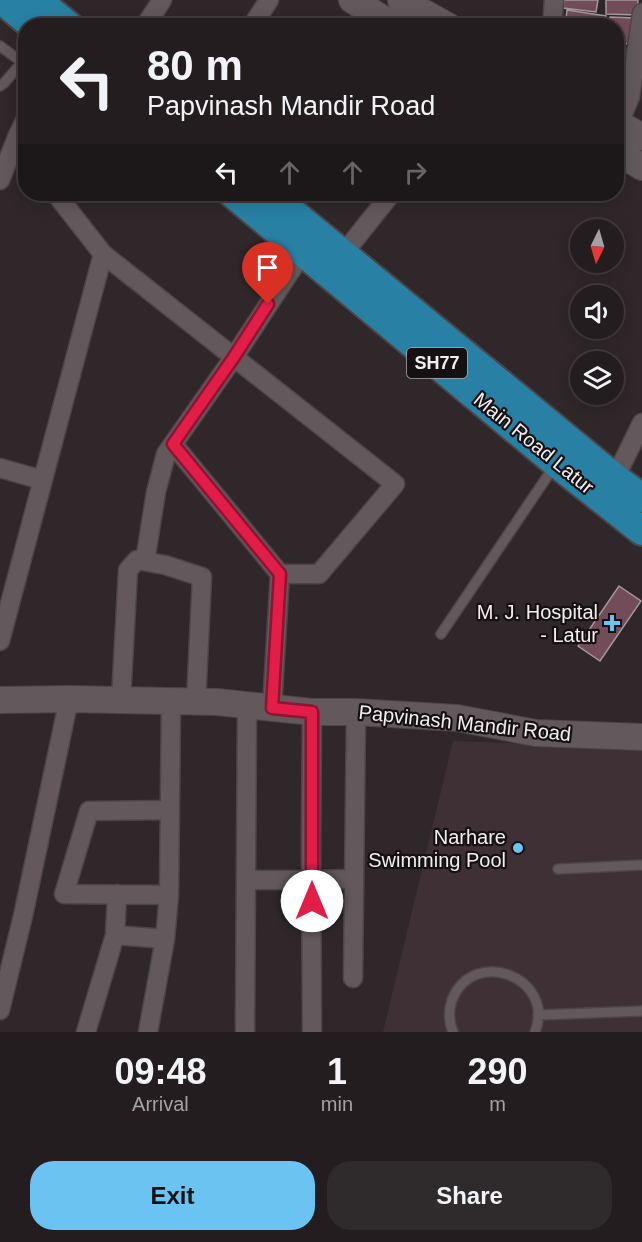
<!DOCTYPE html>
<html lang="en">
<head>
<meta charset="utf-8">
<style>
	body { margin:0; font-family:Arial,sans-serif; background:#2f2a2c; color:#f1f3f6; height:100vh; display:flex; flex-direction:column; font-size:22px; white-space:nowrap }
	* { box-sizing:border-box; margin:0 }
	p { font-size:20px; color:#a3a2a4 }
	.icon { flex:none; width:33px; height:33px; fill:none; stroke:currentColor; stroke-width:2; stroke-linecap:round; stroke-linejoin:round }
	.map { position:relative; height:1032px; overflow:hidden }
	.sheet { display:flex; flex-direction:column; background:#231d1f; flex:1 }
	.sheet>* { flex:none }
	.guide { position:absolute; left:18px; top:18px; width:606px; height:183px; border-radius:24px; box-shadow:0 3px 15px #0003,0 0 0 2px #403b3d; background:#231d1f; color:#f1f3f6; overflow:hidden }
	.needle { width:39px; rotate:185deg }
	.fabs { position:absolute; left:570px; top:219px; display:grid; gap:12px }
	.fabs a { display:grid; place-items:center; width:54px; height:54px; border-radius:50%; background:#231d1f; box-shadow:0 3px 15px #0003,0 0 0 2px #403b3d; font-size:30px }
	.pin { position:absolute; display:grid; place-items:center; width:51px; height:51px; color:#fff; margin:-62px -26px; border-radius:50% 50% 50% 0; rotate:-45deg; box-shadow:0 0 6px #0007 }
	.pin .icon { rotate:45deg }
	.me { position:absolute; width:66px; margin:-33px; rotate:0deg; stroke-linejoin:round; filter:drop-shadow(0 0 4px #0008) }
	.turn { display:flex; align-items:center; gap:21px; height:126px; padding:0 30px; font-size:27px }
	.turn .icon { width:78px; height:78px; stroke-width:2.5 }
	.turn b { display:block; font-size:42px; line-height:51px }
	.lanes { display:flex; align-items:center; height:57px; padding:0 30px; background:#0003; justify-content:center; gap:30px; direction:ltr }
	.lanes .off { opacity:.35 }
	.eta { display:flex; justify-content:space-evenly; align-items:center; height:102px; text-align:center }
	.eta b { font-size:36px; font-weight:600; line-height:42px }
	.primary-button { display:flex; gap:12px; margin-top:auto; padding:12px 30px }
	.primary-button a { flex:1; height:69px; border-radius:24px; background:#6ac3f1; color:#111; font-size:24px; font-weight:600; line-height:69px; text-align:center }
	.primary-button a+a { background:#2f2a2c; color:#f1f3f6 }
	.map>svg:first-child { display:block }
	.built { fill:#3e3034 }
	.building { fill:#734c5a; stroke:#a3999c; stroke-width:1.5 }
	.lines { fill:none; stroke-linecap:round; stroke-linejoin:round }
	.lane-casing { stroke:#4c4547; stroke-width:12 }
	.street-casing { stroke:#4c4547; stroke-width:21 }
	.secondary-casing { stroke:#4c4547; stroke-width:28 }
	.primary-casing { stroke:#4c4547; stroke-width:32 }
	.lane { stroke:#63595c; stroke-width:9 }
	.street { stroke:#63595c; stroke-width:18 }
	.secondary { stroke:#63595c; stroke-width:26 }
	.primary { stroke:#2881a4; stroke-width:28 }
	.route-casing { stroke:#92132f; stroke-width:15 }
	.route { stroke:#e11d48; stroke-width:10 }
	.poi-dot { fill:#6ac3f1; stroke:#151112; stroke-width:2 }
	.labels { text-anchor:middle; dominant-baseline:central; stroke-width:4.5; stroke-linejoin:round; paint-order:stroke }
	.shield { fill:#151112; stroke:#b0abad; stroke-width:1.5 }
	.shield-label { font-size:18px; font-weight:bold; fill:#f3edef }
	.street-label { font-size:20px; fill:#f3edef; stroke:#151112 }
	.poi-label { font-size:20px; fill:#f3edef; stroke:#151112; text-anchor:end }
</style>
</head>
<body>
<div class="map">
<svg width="642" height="1032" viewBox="0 0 642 1032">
	<rect width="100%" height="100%" fill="#2f2729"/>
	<path class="built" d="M453,741L642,748V1032H383Z"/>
	<path class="building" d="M564,0H598L596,12L563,8Z
		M606,0H638L637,15L606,14Z
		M567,10L606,16L605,26H565Z
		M610,17L635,18L633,44L616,43V26H609Z
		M619,586L641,601L600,661L578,646Z"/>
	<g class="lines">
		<defs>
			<path id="lane" d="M0,46L22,62
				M0,86L4,83L26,58
				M441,634L555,465
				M558,869L642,865
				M538,1015L642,1011
				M453,1032C449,1022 448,1011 452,1000C473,946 556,977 535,1032"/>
			<path id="street" d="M145,26L162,0
				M252,26L269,0
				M552,26L554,0
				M26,119L18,135L26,152
				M619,123L630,97L642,13
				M0,180L18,135
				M56,194L103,254L395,484L319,574H280
				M343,254L391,194
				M173,444L280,574L272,708
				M0,468L42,480
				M615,478L642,423
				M145,561L156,492L166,454L234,357L303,252
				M0,641L103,254
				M121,700L128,570L137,560L165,565L202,577L196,702
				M312,712L311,843L312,1032
				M170,810L89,811L64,894L169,895L171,701
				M246,880H311L354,879
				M117,894L115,935L165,939
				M353,978L356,712
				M0,1010L23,916L69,699
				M86,1032L115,935
				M148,1032L165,939L169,895
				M245,1032L247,705"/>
			<path id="secondary" d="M352,0L395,26
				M401,0L448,26
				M616,122L642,137
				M616,151L642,167
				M0,700L69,699L217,702L312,712H356L457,718L536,733L642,737"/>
			<path id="primary" d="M2,0L33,26
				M37,0L69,26
				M233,194L556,463L642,531
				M270,194L615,478L642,498"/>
		</defs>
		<use href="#lane" class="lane-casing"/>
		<use href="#street" class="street-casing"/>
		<use href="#secondary" class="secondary-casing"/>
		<use href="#primary" class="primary-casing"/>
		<use href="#lane" class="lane"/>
		<use href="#street" class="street"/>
		<use href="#secondary" class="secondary"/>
		<use href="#primary" class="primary"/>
	</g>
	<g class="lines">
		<defs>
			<path id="route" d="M268,304L234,357L173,444L280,574L272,708L312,712V901"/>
		</defs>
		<use href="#route" class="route-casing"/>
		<use href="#route" class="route"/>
	</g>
	<g class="poi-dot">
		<path d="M609 614h6v6h6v6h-6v6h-6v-6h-6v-6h6z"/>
		<circle cx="518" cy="848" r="6"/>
	</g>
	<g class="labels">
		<rect class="shield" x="407" y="348" width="60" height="30" rx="4.5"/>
		<g class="shield-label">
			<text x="437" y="363">SH77</text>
		</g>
		<g class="street-label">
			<text transform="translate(534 443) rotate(39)">Main Road Latur</text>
			<text transform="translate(465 723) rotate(6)">Papvinash Mandir Road</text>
		</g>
		<g class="poi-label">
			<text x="598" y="612">M. J. Hospital<tspan x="598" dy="23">- Latur</tspan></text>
			<text x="506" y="837">Narhare<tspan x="506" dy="23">Swimming Pool</tspan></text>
		</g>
	</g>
</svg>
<div class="fabs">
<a><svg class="needle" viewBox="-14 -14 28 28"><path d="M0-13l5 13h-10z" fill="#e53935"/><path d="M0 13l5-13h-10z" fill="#a3a2a4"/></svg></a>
<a><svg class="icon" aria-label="sound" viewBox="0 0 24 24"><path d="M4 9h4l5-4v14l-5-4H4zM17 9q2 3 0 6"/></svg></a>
<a><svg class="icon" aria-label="layers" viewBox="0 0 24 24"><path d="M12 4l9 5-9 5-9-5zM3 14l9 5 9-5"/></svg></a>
</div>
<div class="pin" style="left:268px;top:304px;background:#d93025"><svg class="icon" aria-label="arrive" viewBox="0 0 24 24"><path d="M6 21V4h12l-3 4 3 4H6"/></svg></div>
<svg class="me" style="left:312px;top:901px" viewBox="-20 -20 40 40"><circle r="19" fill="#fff"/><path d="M0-13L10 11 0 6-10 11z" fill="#e11d48"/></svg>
<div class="guide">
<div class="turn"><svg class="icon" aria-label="left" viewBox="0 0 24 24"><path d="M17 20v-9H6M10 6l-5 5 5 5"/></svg><div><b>80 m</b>Papvinash Mandir Road</div></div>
<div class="lanes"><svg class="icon" aria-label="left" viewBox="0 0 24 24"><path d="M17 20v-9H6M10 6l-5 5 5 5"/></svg><svg class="icon off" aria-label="ahead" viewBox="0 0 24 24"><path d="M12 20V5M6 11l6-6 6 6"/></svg><svg class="icon off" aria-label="ahead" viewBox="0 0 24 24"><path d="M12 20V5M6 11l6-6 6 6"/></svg><svg class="icon off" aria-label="right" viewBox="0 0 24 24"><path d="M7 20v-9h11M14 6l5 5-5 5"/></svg></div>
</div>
</div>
<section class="sheet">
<div class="eta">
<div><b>09:48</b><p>Arrival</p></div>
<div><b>1</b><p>min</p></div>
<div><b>290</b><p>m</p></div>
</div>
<div class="primary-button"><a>Exit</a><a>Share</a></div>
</section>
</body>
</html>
